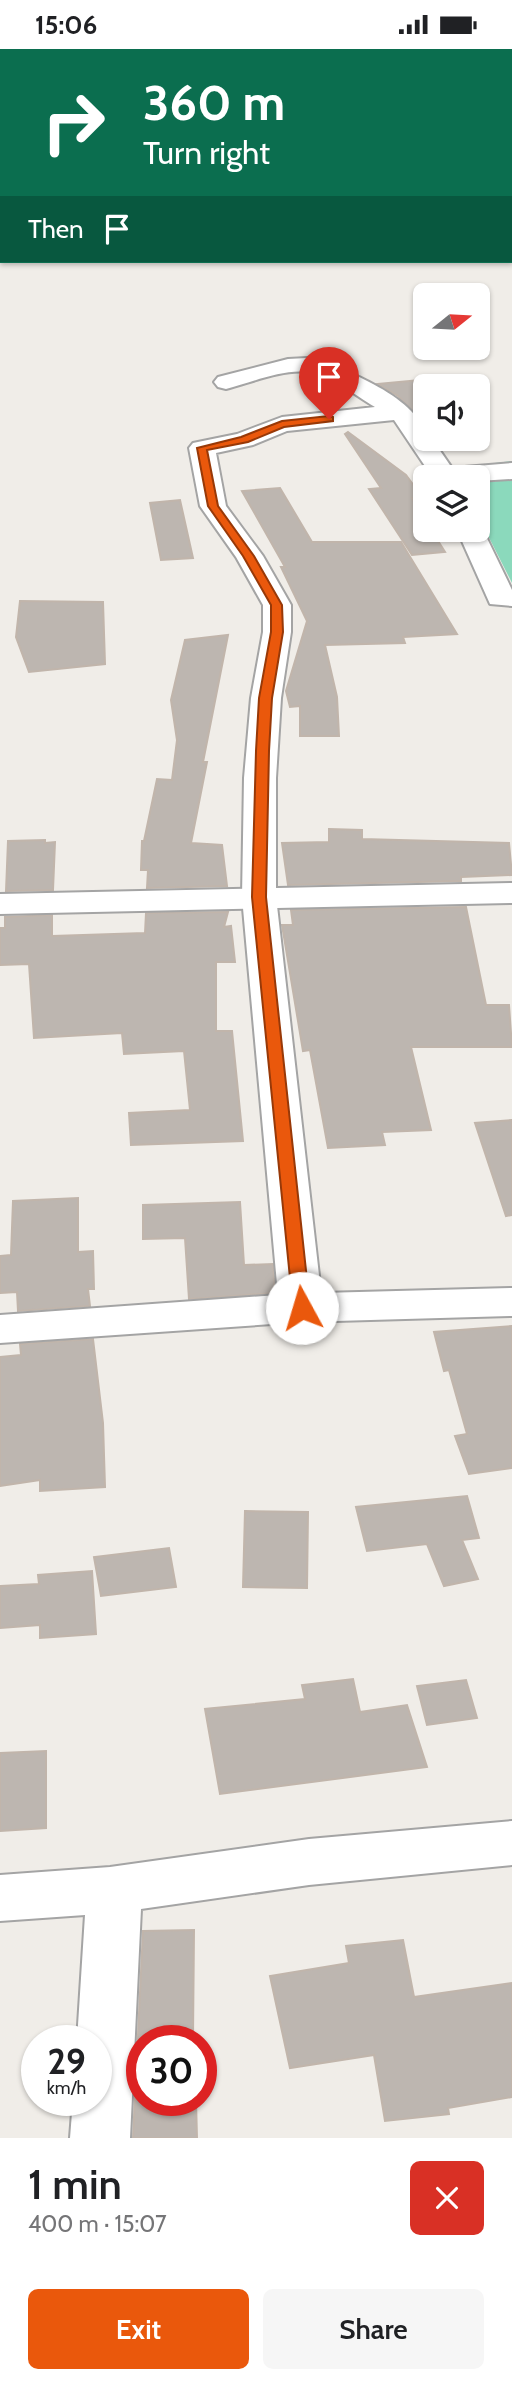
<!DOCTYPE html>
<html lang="en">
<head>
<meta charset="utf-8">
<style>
	body { margin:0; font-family:Cabin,sans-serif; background:#f6f6f6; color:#202124; height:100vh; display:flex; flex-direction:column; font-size:26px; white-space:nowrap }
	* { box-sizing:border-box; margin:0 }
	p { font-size:23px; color:#757577 }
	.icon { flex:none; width:38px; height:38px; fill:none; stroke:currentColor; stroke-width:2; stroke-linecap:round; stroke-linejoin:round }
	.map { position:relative; height:2089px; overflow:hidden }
	.sheet { display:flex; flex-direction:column; background:#fff; flex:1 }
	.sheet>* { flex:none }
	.guide { position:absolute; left:0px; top:0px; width:513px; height:214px; box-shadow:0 2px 5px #0004; background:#0b6e4f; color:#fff; overflow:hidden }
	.needle { width:46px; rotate:72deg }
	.tools { position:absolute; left:413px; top:234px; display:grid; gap:14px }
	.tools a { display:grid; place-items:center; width:77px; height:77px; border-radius:10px; background:#fff; box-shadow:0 2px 5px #0004; font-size:35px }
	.speed { position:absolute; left:21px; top:1976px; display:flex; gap:14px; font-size:35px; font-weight:700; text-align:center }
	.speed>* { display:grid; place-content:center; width:91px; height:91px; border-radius:50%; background:#fff; box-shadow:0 2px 5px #0004; line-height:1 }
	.speed small { font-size:18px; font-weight:400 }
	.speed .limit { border:10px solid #d22; background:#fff; color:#111 }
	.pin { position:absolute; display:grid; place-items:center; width:60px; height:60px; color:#fff; margin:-72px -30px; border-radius:50% 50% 50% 0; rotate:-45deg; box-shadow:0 0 7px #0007 }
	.pin .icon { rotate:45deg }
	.me { position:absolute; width:77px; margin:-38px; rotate:354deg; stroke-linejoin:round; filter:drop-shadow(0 0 5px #0008) }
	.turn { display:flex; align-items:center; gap:24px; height:147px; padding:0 28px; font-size:32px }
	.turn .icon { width:91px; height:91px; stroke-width:2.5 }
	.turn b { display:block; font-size:49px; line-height:60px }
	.then { display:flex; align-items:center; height:66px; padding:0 28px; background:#0003; gap:14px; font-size:26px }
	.round { display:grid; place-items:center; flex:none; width:74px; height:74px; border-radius:10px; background:#f6f6f6 }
	.head { display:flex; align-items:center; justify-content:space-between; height:119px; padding:0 28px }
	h1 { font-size:42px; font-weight:600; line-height:52px }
	.action { display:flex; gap:14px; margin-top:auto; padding:14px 28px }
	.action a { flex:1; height:80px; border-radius:10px; background:#ea580c; color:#fff; font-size:28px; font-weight:600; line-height:80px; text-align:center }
	.action a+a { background:#f6f6f6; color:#202124 }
	.status { display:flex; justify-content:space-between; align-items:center; height:49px; padding:0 35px; background:#fff; direction:ltr }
	.status svg { height:19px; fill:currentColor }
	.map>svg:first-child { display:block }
	.pitch { fill:#8bd9bc }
	.building { fill:#bdb6b0; stroke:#c1b5ab; stroke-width:2 }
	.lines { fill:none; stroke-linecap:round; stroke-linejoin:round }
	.minor-casing { stroke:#a4a4a4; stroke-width:4 }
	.tertiary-casing { stroke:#a4a4a4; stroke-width:4 }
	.minor { fill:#fff; fill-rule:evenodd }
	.tertiary { fill:#fff; fill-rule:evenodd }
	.route { fill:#ea580c; stroke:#983908; stroke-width:2 }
</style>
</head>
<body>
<div class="status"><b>15:06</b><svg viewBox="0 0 49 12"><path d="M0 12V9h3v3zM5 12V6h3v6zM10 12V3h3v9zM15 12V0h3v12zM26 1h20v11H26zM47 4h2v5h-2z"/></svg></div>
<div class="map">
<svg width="512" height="2089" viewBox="0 0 512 2089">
	<rect width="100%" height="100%" fill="#f0ede8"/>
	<path class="pitch" d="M512,412V534L478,467V429L453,419Z"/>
	<path class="building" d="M441,329L446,338H425V365L417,366L398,347L378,335Z
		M348,383L406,426L422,448L412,449L425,471V481H431L445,503L412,506L369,440L381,439L345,385Z
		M280,439L312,493H401L457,585L403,588L405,594L325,596L337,648L339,687H300V657L290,658L286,642L307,572L281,518H285L242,442Z
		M180,451L193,509L161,511L150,454Z
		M20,552L103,553L105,615L29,623L16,588Z
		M228,586L203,713H207L191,794L222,796L227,837L147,839L148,821H141L142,792H144L157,730L172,731L177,691L171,651L185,591Z
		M329,780L362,781V790L509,794L512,826L461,828V832L288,836L282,794L329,793Z
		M45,791V794L55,793L53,841L6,842L8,792Z
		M466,858L486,956H509L512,998H411L431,1081L382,1083L385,1096L328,1099L310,1001L303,1002L282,876H293L291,861Z
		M228,863L224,878L231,877L235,913H216V982H232L243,1092L131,1096L129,1064L190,1061L184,1002L124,1005L122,984L34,989L29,915L0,916V879H5V868L52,866V887L145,884L146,864Z
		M512,1071V1166L506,1167L475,1074Z
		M78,1149V1203L93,1202L94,1240H88L90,1257L18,1262L17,1243L0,1244V1207L11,1206L13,1152Z
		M240,1153L244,1216L273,1215L275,1244L189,1250L185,1189L143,1190V1156Z
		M512,1277V1419L469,1425L455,1387L467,1385L449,1321L444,1322L434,1283Z
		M93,1290L103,1374L105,1438L40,1442V1431L0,1437V1308L21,1306L20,1295Z
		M467,1447L479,1489L462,1491L478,1530L444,1537L427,1495L367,1502L356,1458Z
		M245,1462L308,1463L307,1539L243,1538Z
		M169,1499L176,1538L101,1547L94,1508Z
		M92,1522L96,1585L40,1589V1576L0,1579V1537L39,1535L38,1526Z
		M353,1630L360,1663L407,1656L427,1718L220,1745L205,1660L305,1650L302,1636Z
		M466,1631L477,1669L427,1676L417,1637Z
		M46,1702V1779L0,1782V1704Z
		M194,1881L193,1989L142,1990V2051H196L197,2089H133L143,1882Z
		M403,1891L414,1948L512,1934V2048L448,2059L449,2065L385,2072L374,2006L290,2019L270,1927L349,1914L346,1897Z"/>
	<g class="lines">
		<defs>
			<path id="minor" d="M511,30H512V40H511Z
				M0,62H2V72H0Z
				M307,309C340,317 425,351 425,390H432L452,419L512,414V430L478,432V429H433L394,371L287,382L253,396L216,404L226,457L263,507L291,556V583L281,649L276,729V848L321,1244L512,1239V1267L301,1273L0,1294V1266L278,1246L242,848L244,729L251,649L263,583V556L236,508L200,457L189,399L193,394L237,385L282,368L375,358C355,346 331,327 307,323C282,320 250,334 226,340L218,338L214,333L218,328L288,310Z
				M478,475L483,481L512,541V557L490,555L457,481H478Z
				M512,1772V1816L309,1836L141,1860L130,2089H70L73,2051H96V1992H77L85,1866L0,1872V1826L110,1818L309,1790Z"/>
			<path id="tertiary" d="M512,834V854L0,865V845Z"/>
		</defs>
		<use href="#minor" class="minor-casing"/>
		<use href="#tertiary" class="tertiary-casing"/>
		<use href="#minor" class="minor"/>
		<use href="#tertiary" class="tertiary"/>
	</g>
	<path class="route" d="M329,367L333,368V372L284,378L248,393L207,401L218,457L254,507L282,556L283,583L272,649L269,702L266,848L310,1259L302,1265L293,1259L252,848L256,702L259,649L271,583V556L243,507L208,457L197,399L241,388L282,372Z"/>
</svg>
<div class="tools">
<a><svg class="needle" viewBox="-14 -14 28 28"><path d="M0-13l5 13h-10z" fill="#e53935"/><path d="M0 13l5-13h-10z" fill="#757577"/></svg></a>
<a><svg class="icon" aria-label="sound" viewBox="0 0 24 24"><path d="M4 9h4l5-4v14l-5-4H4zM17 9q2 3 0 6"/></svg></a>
<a><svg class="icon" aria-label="layers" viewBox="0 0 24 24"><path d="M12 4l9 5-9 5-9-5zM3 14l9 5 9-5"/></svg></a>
</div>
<div class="speed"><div>29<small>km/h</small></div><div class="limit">30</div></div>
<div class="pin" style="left:329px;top:370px;background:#d93025"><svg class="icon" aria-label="arrive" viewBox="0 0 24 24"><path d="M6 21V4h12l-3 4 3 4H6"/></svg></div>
<svg class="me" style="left:302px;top:1259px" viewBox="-20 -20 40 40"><circle r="19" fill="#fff"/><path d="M0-13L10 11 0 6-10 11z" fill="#ea580c"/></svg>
<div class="guide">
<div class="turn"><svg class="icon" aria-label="right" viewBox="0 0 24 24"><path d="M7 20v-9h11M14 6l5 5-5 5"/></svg><div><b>360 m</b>Turn right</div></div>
<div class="then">Then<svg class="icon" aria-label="arrive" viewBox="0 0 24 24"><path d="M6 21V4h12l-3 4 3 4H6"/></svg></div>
</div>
</div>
<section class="sheet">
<div class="head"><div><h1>1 min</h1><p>400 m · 15:07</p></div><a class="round" style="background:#d93025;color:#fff"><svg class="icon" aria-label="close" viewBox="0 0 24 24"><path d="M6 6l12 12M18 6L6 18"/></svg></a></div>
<div class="action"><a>Exit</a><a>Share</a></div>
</section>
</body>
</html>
